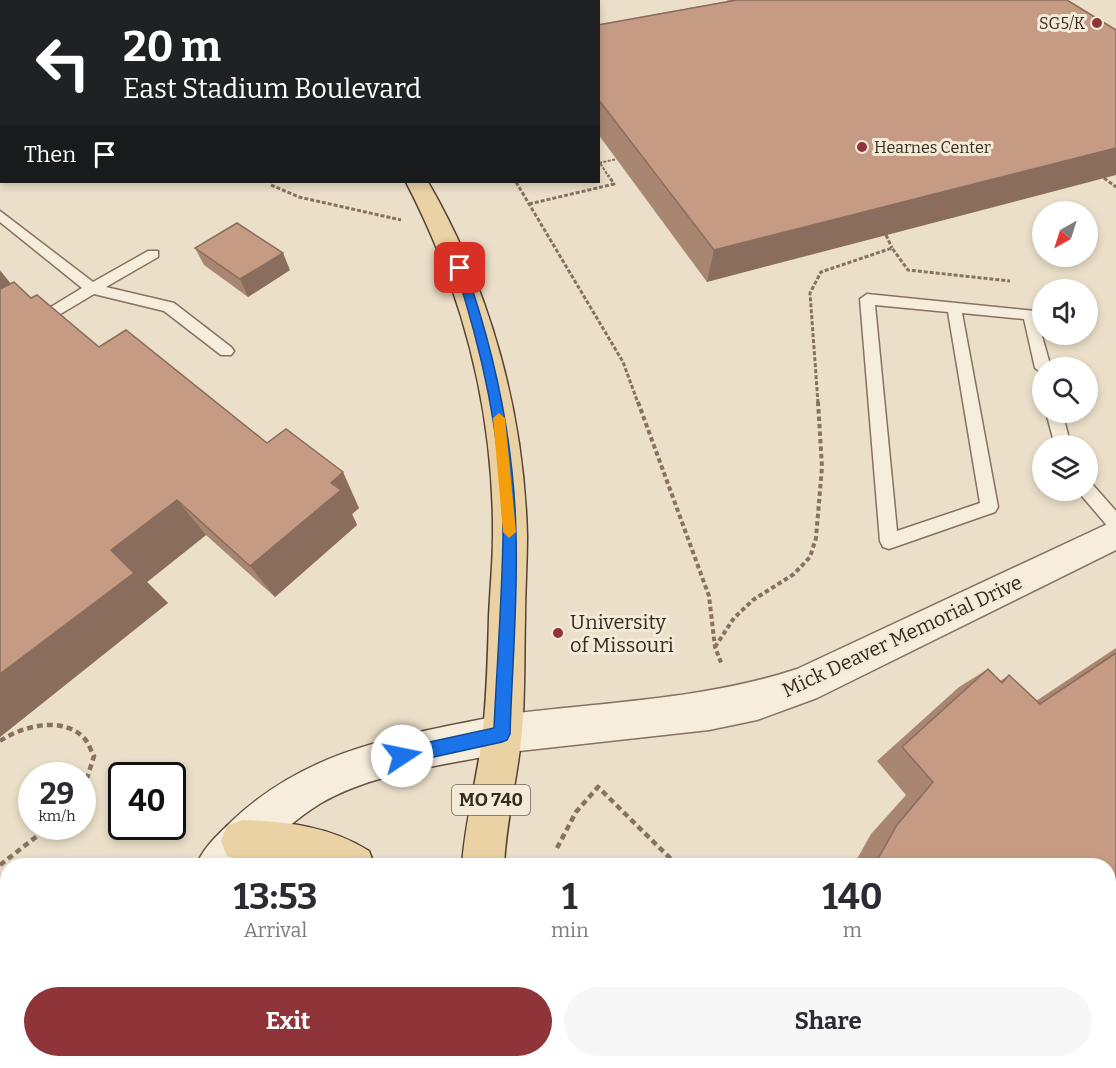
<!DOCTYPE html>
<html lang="en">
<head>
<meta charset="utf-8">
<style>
	body { margin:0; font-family:Bitter,serif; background:#f7f7f7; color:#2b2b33; height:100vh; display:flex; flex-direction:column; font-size:22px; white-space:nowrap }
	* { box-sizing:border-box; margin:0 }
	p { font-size:20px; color:#7c7c81 }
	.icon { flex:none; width:33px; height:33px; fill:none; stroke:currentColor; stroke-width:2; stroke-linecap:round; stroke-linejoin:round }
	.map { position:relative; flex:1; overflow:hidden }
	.drawer { position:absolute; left:0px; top:858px; width:1116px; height:210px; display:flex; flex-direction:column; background:#fff; border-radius:24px 24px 0 0; box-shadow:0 3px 9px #0003 }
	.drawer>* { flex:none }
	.guide { position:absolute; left:0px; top:0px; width:600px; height:183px; box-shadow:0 3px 9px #0003; background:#202124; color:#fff; overflow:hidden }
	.needle { width:39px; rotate:219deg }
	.fabs { position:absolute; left:1032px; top:201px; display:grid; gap:12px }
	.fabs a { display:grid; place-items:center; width:66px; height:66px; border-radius:50%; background:#fff; box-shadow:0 3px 9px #0003; font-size:30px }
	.speed { position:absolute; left:18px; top:762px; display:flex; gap:12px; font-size:30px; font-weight:700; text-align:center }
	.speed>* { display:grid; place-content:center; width:78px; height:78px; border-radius:50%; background:#fff; box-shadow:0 3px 9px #0003; line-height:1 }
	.speed small { font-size:15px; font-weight:400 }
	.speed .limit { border:3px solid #111; border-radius:9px; background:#fff; color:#111 }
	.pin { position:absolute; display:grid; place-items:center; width:51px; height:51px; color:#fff; margin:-26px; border-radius:12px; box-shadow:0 3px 9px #0006 }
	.me { position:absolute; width:66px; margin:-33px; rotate:79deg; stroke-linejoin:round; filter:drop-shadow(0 0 4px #0008) }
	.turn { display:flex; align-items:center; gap:21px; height:126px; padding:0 24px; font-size:27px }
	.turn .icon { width:78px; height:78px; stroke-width:2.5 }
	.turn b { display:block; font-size:42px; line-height:51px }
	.then { display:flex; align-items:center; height:57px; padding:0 24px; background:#0003; gap:12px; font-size:22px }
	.eta { display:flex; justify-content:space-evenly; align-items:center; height:102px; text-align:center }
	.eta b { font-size:36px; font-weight:700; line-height:42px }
	.action { display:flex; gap:12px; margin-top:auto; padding:12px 24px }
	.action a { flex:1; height:69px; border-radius:36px; background:#8f3539; color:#fff; font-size:24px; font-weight:700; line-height:69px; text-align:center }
	.action a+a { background:#f7f7f7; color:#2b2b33 }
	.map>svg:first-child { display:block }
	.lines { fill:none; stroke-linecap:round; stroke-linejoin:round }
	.lane-casing { stroke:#86725f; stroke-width:3 }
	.street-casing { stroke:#86725f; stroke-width:3 }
	.secondary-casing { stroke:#685442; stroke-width:3 }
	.primary-casing { stroke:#544133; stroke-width:3 }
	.path-far3 { stroke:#86725f; stroke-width:2; stroke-dasharray:3 1.5; stroke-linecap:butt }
	.path-far2 { stroke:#86725f; stroke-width:3; stroke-dasharray:4 2; stroke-linecap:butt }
	.path-far1 { stroke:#86725f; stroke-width:4; stroke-dasharray:4.5 3; stroke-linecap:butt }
	.path { stroke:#86725f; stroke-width:4.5; stroke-dasharray:6 4; stroke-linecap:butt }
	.lane { fill:#f6eddc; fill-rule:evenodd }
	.street { fill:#f6eddc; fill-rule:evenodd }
	.secondary { fill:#f6eddc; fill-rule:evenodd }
	.primary { fill:#ead2a5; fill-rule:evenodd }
	.wall { fill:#a98671 }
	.shaded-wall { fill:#8a6d5c }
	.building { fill:#c59c83; stroke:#8a6d5c; stroke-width:1.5 }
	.route { fill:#1a73e8; stroke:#114b97; stroke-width:1.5 }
	.slow { fill:#f59e0b }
	.poi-dot { fill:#8f3539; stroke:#f3ead8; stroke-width:2 }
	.labels { text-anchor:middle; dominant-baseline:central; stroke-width:6; stroke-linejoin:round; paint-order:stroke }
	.far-poi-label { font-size:16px; fill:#382b21; stroke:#f3ead8; text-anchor:end }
	.shield { fill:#f3ead8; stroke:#706458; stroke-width:1.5 }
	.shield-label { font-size:18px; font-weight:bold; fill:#382b21 }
	.poi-label { font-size:20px; fill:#382b21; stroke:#f3ead8; text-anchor:start }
	.street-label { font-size:20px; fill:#382b21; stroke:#f3ead8 }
</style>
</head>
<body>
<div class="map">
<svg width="1116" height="1068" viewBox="0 0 1116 1068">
	<rect width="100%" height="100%" fill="#ebdfc9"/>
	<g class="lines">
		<defs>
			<path id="lane" d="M0,211L93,282L148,251H158V257L106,287L174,303L231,347L234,351L231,355H221L164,311L94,294L0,350V338L82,288L0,222Z
				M867,294L1035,311L1051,368H1042V373L1035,368L1024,319L962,313L998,507L995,512L889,549L883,547L880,541L860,299ZM875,305L948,312L980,503L897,531Z
				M1046,412H1062L1071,446H1055Z
				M1088,483L1093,485L1116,511V532L1110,529L1081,495L1079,490H1088Z"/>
			<path id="street" d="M1116,520V550L817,698L757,720L709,730L502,753L488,748L483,734L488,720L502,715C601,702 703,700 797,669Z"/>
			<path id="secondary" d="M502,715L516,720L521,734L516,748L502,753C442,766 375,772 321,803C293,820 270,843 247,866H196C204,846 219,834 233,820C311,747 402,736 502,715Z
				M8,1039V1060H39L36,1068H0V1042Z"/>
			<path id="primary" d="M174,0H193L195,2H175Z
				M406,182H428C490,289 524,412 527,536C527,563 525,590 525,617C524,655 525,693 522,731C518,776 506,820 504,866H462C465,820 478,776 483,731C487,693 488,655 489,617C490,590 493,563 493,536C494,411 463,292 406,182Z
				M242,820C288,822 329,826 369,851L375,866C333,866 265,871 227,856L221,841L227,826Z
				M455,1060H503V1068H455Z"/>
		</defs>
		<use href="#lane" class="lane-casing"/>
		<use href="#street" class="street-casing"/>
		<use href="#secondary" class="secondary-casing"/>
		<use href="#primary" class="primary-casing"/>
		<path class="path-far3" d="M375,0L380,2
			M340,2L348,0
			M598,160L609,177
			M599,163L617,159"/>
		<path class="path-far2" d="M1104,178L1116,187
			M516,182L623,362L638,403
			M271,185L299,197L401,220
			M529,204L614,184L608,175
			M886,235L892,248
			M818,403L810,293L821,272L892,248L908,270L1010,281"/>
		<path class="path-far1" d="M638,402L709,596L715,647L722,665
			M715,647L734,618L753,600L794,574L810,557L816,538L822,467L818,402"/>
		<path class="path" d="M0,741C22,726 64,715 85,739C89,744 91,751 94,756L82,794
			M557,848L576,812L598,787L678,866
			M0,865L50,826
			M896,1060L904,1068"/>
		<use href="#lane" class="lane"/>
		<use href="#street" class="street"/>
		<use href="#secondary" class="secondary"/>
		<use href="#primary" class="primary"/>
	</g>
	<path class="wall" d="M727,0H1067L707,282L598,134V25L734,0L728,1Z
		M195,248L290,270L248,297L204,265Z
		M0,270L11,284L99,347L267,443L359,508L352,514L357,525L275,597L206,535L147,582L168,603L0,737Z
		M1116,648V1068H911L914,1060H1108V866H853L871,834L906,795L877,761L959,687L988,669L1000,681L1009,675L1036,701Z"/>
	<path class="shaded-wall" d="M1116,148V175L707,282L714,250Z
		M283,253L290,270L248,297L240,279Z
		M0,272H1L36,314L0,335Z
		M343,472L359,508L352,514L357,525L275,597L250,566L331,483Z
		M177,500L206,535L147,582L168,603L0,737V674L111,550Z"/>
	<path class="building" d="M737,0H1067L1116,30V148L714,250L598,99V25Z
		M237,223L283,253L240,279L195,248Z
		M14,282L31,298L37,295L99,347L126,330L267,443L286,429L343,472L331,483L341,490L250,566L177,500L111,550L134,573L0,674V289Z
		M1116,653V1068H949L951,1060H1108V866H874L897,825L933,782L902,747L988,669L1002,683L1009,675L1040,704Z"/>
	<path class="route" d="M460,264L465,268C495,353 514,443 516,534C518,601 512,668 510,734L507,740L502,742L402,764L397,762L394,756L397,750L402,748L494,728C497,664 502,600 503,536C503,445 483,353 455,268Z"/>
	<path class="slow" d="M499,413L505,418L516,532L509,538L503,532L493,418Z"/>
	<g class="poi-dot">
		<circle cx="1097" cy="23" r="6"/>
		<circle cx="862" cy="147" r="6"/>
		<circle cx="558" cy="633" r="6"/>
	</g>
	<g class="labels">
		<g class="far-poi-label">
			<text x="1085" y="23">SG5/K</text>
			<text x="874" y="147" text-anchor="start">Hearnes Center</text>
		</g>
		<rect class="shield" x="452" y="785" width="78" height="30" rx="4.5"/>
		<g class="shield-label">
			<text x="491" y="800">MO 740</text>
		</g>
		<g class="poi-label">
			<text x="570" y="622">University<tspan x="570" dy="23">of Missouri</tspan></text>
		</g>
		<g class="street-label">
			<text transform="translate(902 636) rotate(-25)">Mick Deaver Memorial Drive</text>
		</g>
	</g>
</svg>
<div class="fabs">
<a><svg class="needle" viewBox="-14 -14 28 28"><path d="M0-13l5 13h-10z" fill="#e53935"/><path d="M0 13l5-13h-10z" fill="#7c7c81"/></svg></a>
<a><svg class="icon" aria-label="sound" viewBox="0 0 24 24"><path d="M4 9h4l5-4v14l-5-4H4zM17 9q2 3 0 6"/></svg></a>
<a><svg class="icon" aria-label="search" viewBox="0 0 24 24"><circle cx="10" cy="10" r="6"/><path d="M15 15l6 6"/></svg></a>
<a><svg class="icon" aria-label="layers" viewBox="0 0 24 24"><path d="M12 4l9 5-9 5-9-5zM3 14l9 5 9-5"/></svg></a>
</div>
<div class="speed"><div>29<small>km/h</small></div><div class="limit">40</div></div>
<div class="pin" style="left:460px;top:268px;background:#d93025"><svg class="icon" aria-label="arrive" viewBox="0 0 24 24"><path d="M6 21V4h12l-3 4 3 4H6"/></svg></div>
<svg class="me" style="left:402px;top:756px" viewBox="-20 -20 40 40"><circle r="19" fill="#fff"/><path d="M0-13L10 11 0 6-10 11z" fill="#1a73e8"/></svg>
<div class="guide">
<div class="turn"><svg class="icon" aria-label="left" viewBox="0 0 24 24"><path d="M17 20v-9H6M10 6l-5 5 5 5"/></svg><div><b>20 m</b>East Stadium Boulevard</div></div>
<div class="then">Then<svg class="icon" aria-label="arrive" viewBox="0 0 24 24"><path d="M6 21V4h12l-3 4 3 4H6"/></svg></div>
</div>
<section class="drawer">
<div class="eta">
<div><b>13:53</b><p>Arrival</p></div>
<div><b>1</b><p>min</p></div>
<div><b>140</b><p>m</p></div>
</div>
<div class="action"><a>Exit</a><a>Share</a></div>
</section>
</div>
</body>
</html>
